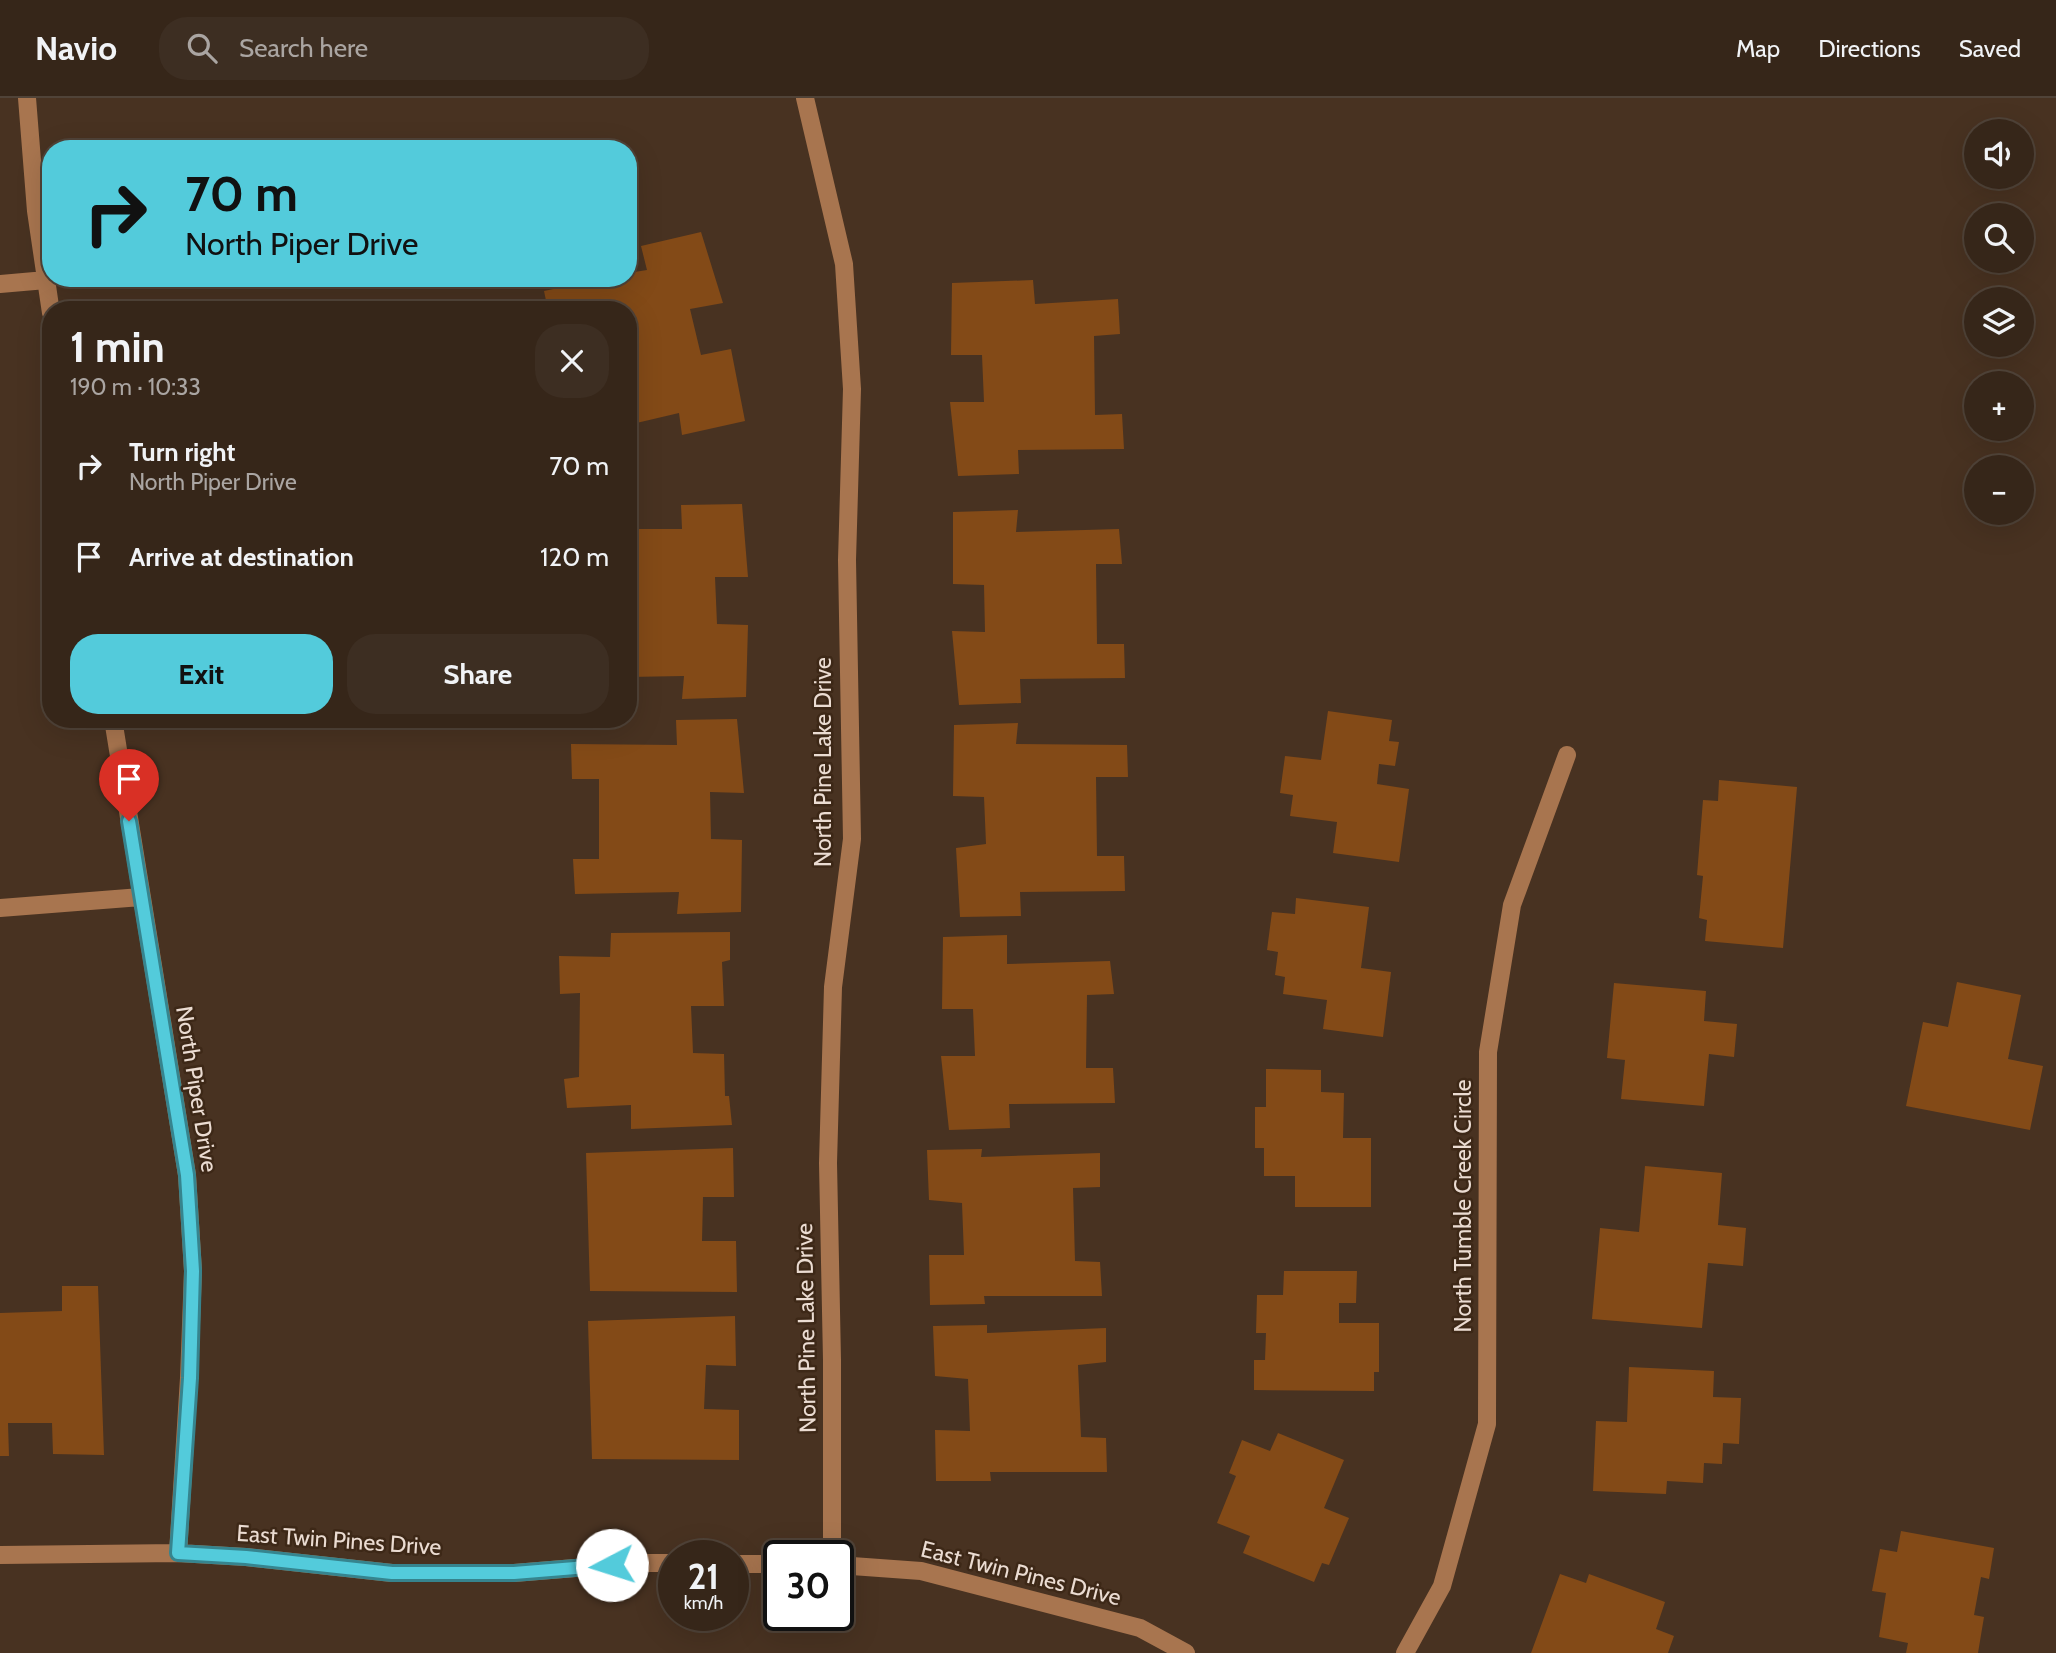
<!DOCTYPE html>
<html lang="en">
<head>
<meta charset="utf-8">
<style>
	body { margin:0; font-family:Cabin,sans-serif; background:#3d2e22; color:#f1f3f6; height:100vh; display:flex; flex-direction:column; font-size:26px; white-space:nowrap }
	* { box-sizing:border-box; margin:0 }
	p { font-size:23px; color:#aaa5a2 }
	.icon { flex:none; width:38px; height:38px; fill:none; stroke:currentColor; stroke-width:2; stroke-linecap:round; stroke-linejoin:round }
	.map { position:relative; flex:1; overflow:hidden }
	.details { position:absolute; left:42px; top:203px; width:595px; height:427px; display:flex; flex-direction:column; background:#362619; border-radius:28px; box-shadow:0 7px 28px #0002,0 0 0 2px #504338 }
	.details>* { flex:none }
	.banner { position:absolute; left:42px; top:42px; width:595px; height:147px; border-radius:28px; box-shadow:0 7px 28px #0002,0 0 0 2px #504338; background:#53cbdb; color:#111; overflow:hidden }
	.fabs { position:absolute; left:1964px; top:21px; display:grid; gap:14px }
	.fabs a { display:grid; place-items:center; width:70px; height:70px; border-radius:50%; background:#362619; box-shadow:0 7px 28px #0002,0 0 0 2px #504338; font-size:35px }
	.speed { position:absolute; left:658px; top:1442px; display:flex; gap:14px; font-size:35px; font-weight:700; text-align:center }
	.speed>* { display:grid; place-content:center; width:91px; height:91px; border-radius:50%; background:#362619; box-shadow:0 7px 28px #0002,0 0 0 2px #504338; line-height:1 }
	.speed small { font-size:18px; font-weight:400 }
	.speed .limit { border:4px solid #111; border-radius:10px; background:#fff; color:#111 }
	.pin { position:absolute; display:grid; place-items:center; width:60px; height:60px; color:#fff; margin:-72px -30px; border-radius:50% 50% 50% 0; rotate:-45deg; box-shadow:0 0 7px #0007 }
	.pin .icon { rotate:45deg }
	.me { position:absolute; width:77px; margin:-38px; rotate:265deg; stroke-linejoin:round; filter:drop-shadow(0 0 5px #0008) }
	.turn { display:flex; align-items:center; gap:24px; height:147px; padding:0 28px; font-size:32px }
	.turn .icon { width:91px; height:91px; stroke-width:2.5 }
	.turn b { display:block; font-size:49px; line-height:60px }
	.round { display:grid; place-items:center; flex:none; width:74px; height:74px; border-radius:28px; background:#3d2e22 }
	.overview { display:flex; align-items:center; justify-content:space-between; height:119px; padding:0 28px }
	h1 { font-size:42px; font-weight:700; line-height:52px }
	.button { display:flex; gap:14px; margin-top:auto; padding:14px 28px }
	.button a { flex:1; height:80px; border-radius:28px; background:#53cbdb; color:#111; font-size:28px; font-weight:700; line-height:80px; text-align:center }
	.button a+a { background:#3d2e22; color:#f1f3f6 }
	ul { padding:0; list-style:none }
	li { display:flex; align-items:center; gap:21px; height:91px; padding:0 28px }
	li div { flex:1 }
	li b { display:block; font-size:26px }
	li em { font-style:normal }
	header { display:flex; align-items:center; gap:42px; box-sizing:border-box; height:98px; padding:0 35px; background:#362619; border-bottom:2px solid #504338 }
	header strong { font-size:33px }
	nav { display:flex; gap:38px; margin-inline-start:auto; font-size:24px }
	.search { width:490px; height:63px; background:#3d2e22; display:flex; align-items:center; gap:18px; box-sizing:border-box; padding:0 24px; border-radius:28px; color:#aaa5a2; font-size:26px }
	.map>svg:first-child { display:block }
	.building { fill:#834a17 }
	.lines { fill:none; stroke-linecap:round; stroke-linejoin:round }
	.minor { stroke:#a8754f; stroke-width:18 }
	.route-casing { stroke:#36848e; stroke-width:18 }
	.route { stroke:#53cbdb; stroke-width:12 }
	.labels { text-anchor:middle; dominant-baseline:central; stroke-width:5; stroke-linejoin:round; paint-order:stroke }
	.street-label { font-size:23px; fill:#ebdcd2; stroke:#3d2817 }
</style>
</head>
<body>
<header>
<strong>Navio</strong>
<div class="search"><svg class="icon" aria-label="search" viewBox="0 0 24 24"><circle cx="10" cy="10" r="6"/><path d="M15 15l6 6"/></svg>Search here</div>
<nav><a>Map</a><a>Directions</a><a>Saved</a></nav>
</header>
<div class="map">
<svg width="2056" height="1555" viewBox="0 0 2056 1555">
	<rect width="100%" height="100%" fill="#483221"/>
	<path class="building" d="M701,134L723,205L690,211L701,257L731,251L745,323L682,337L679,315L628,327V212H548L544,193L605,180H628V175L647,172L641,148Z
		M1033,182L1035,206L1118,201L1120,236L1094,238L1095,317L1122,316L1124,351L1018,352L1019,376L958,378L950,304H984L982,257H951L952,185Z
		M742,406L748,479H715L717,526L748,527L746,599L682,601L684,578L628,579V431H682L681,407Z
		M1018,412L1016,434L1119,431L1122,466H1096L1097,546H1124L1125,580L1020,581L1021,605L959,607L952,533L985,534L984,487L953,486V414Z
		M1328,613L1392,622L1389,643L1399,644L1395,668L1379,666L1377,686L1409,691L1399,764L1333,755L1337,724L1290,718L1293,697L1280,695L1285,658L1321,662Z
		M737,621L744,695L710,694L711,741L742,742L741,814L677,816L679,794L575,796L573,761H599V681H572L571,646L677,647L676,622Z
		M1018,625L1016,646L1127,647L1128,679H1096L1097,758H1124L1125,793L1020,794L1021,818L960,819L956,750L986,746L984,699L953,698L954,627Z
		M1719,682L1797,689L1783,850L1705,843L1707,822L1699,820L1703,778L1697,777L1703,702L1718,703Z
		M1296,800L1369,809L1361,870L1391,874L1383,939L1323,931L1327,902L1283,896L1285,879L1275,877L1278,854L1267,852L1272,814L1295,816Z
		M730,834V862L722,864L724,908H691L693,955L724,956L725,998H729L732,1027L631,1031V1007L567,1010L564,981L579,979L580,895L560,896L559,858L610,859L611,835Z
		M1007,837V866L1110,863L1114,896L1087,897L1086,970H1113L1115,1005L1009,1006L1010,1030L949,1032L941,958H975L973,911H942L943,839Z
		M1957,884L2021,897L2008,961L2043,968L2030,1032L1906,1008L1923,924L1948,929Z
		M1614,885L1706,893L1704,923L1737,926L1734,959L1709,956L1704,1008L1621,1001L1625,962L1607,960Z
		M1266,971L1321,972V994L1344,995L1343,1040H1371V1109H1295V1078H1264V1050H1255V1009H1266Z
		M733,1050L734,1099H703L702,1143H736L737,1194L590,1193L586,1055Z
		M982,1051L981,1059L1100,1055V1089L1073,1090L1075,1163L1100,1164L1102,1198H984L985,1206L930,1207L929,1157H964L962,1105L929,1102L927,1052Z
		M1645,1068L1722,1075L1718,1127L1746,1130L1743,1168L1708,1165L1702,1230L1592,1221L1600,1130L1639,1134Z
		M1284,1173H1357L1356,1205H1339V1225H1379V1274H1374V1293L1254,1292V1262H1265L1266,1235H1256L1257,1197H1283Z
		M62,1188H98L104,1357L53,1356L52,1325H8L9,1358H0V1215L62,1213Z
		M735,1218L736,1268L706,1267L704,1311L739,1312V1362L592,1361L588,1223Z
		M987,1227V1235L1106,1230V1264L1078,1267L1081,1339L1106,1340L1107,1374H990L991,1383H936L935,1332L970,1333L968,1281L935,1278L933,1228Z
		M1629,1269L1714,1273L1713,1299L1741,1300L1739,1346L1723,1345L1722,1366L1704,1365L1703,1385L1667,1383L1666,1396L1593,1393L1596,1323L1627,1324Z
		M1278,1335L1344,1362L1324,1410L1349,1420L1329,1467L1322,1465L1314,1484L1243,1455L1250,1438L1217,1425L1236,1378L1229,1375L1242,1342L1270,1353Z
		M1901,1433L1994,1450L1989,1481L1981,1479L1974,1517L1984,1519L1978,1555H1906L1908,1545L1879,1539L1886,1495L1872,1493L1880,1451L1897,1454Z
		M1560,1476L1586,1485L1589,1476L1665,1504L1656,1531L1674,1538L1668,1555H1531Z"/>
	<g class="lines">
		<path class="minor" d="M27,0L36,113L51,215
			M805,0L844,166L852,291L847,462L852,741L833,889L828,1065L832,1262V1458
			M0,186L46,182
			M113,621L187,1077L193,1173L189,1280L178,1455
			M0,810L141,799
			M0,1457L178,1455L246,1459L392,1475H514L636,1465H674
			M733,1466H779
			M838,1467L921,1473L1140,1530L1186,1555
			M1405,1555L1442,1488L1487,1326L1488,954L1512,807L1567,657"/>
	</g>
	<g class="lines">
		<defs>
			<path id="route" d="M129,723L187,1077L193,1173L190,1280L178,1455L246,1459L392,1475H514L612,1467"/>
		</defs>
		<use href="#route" class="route-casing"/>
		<use href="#route" class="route"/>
	</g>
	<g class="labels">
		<g class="street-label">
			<text transform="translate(823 664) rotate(-90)">North Pine Lake Drive</text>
			<text transform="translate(197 991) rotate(81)">North Piper Drive</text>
			<text transform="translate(1463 1108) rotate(-90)">North Tumble Creek Circle</text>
			<text transform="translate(806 1230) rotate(-91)">North Pine Lake Drive</text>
			<text transform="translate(339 1442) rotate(4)">East Twin Pines Drive</text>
			<text transform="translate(1021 1475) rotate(14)">East Twin Pines Drive</text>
		</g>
	</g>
</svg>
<div class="fabs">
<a><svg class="icon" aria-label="sound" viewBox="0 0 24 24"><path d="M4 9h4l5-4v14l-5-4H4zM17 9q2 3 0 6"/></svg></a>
<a><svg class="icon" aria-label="search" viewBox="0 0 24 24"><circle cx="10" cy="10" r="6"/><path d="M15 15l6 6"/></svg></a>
<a><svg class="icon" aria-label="layers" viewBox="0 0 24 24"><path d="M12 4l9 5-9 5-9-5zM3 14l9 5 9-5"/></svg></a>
<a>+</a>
<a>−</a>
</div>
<div class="speed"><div>21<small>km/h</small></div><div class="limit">30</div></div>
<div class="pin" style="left:129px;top:723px;background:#d93025"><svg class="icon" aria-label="arrive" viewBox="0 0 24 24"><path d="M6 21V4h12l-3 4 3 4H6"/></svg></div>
<svg class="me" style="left:612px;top:1467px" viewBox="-20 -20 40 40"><circle r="19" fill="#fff"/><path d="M0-13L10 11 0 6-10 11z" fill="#53cbdb"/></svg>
<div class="banner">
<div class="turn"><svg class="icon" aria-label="right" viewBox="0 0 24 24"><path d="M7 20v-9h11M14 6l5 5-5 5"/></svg><div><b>70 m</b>North Piper Drive</div></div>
</div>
<section class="details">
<div class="overview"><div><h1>1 min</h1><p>190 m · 10:33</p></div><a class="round"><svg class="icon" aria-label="close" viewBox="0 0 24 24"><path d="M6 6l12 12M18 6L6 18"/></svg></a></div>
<ul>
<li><svg class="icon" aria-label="right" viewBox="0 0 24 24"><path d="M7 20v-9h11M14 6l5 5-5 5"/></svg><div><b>Turn right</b><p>North Piper Drive</p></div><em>70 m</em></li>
<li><svg class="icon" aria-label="arrive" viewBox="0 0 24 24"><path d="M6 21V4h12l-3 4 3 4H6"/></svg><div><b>Arrive at destination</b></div><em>120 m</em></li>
</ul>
<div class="button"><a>Exit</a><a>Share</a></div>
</section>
</div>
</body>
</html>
